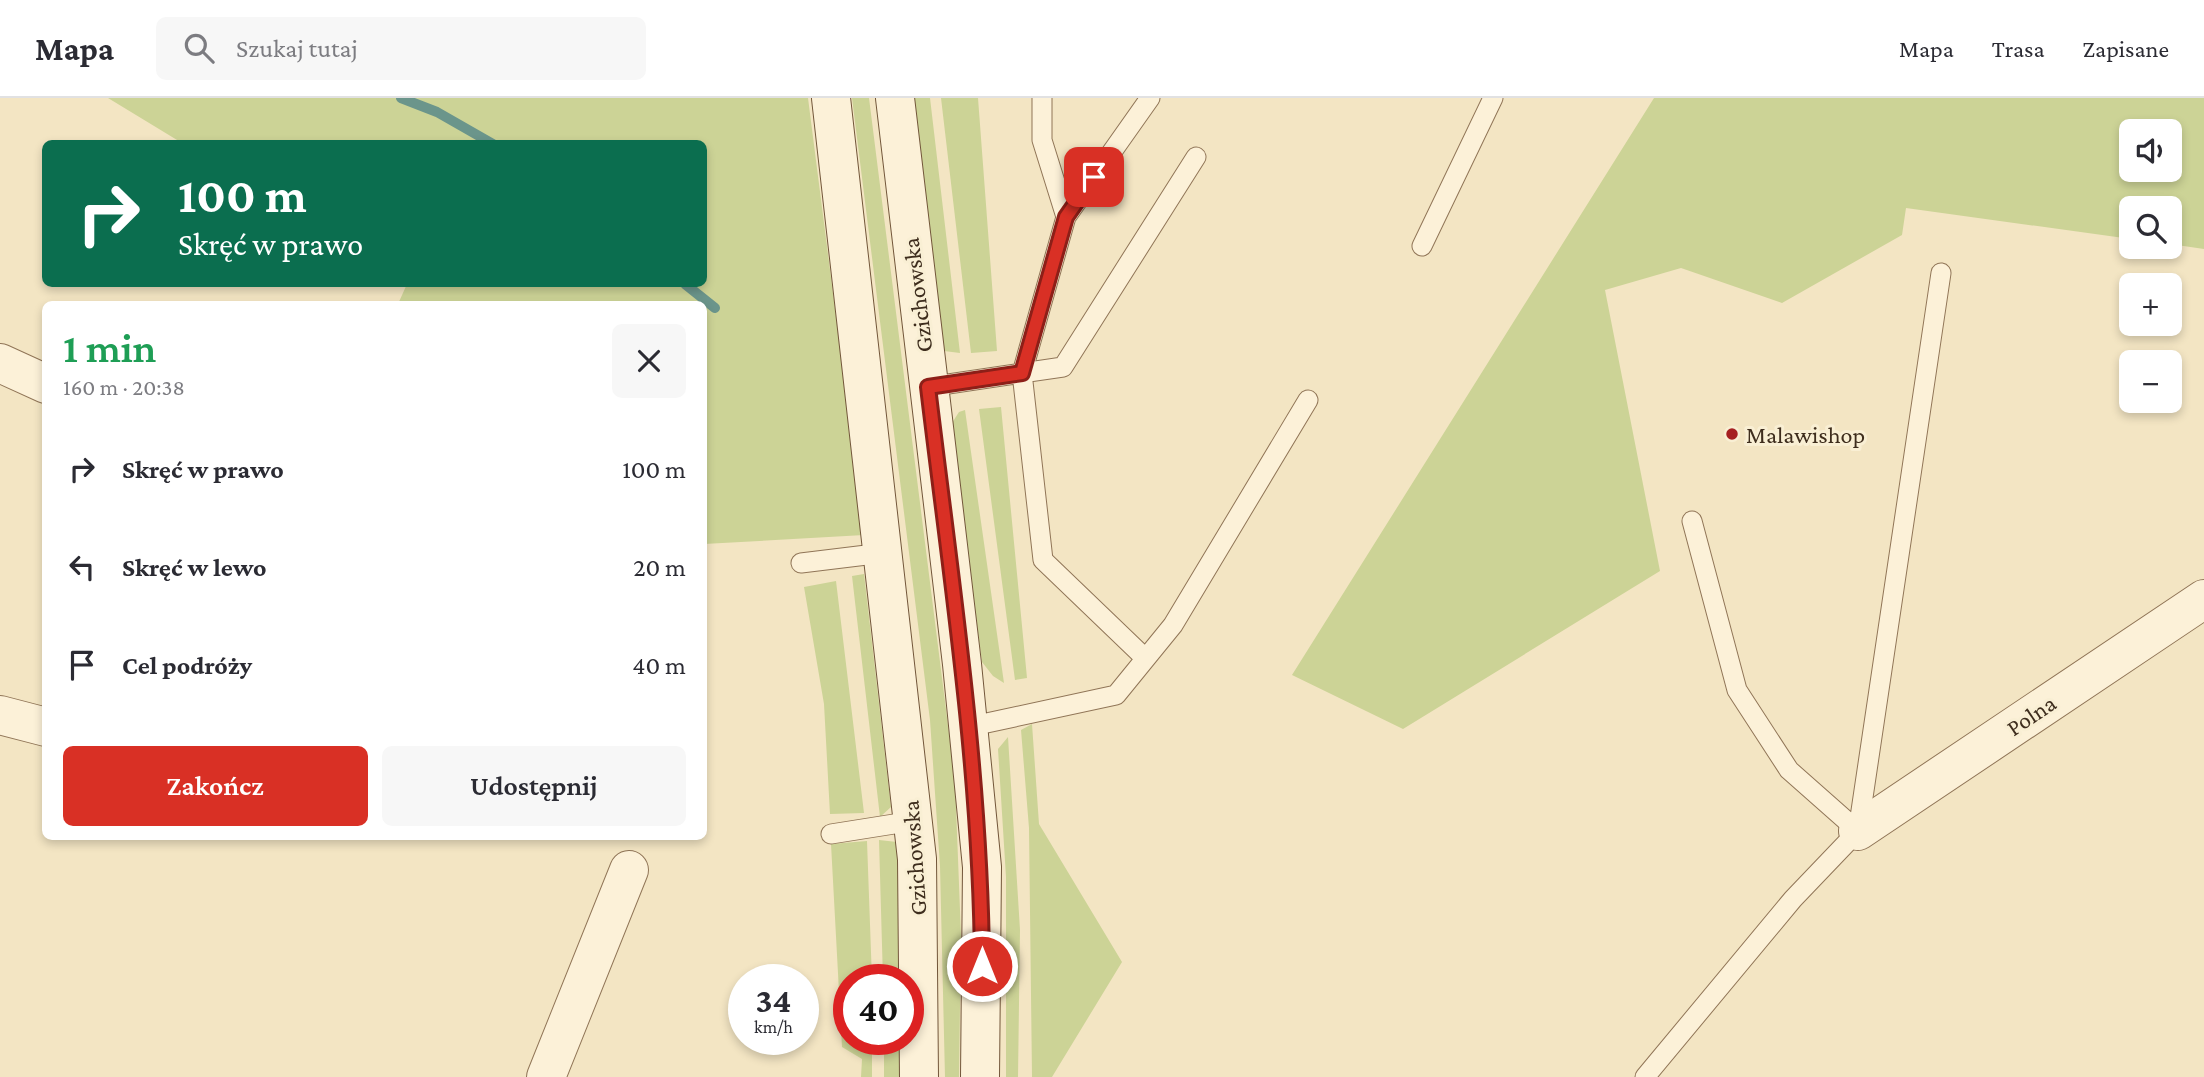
<!DOCTYPE html>
<html lang="pl">
<head>
<meta charset="utf-8">
<style>
	body { margin:0; font-family:"Crimson Pro",serif; background:#f7f7f7; color:#2b2b33; height:100vh; display:flex; flex-direction:column; font-size:26px; white-space:nowrap }
	* { box-sizing:border-box; margin:0 }
	p { font-size:23px; color:#7c7c81 }
	.icon { flex:none; width:38px; height:38px; fill:none; stroke:currentColor; stroke-width:2; stroke-linecap:round; stroke-linejoin:round }
	.map { position:relative; flex:1; overflow:hidden }
	.drawer { position:absolute; left:42px; top:203px; width:665px; height:539px; display:flex; flex-direction:column; background:#fff; border-radius:10px; box-shadow:0 4px 10px #0003 }
	.drawer>* { flex:none }
	.top-card { position:absolute; left:42px; top:42px; width:665px; height:147px; border-radius:10px; box-shadow:0 4px 10px #0003; background:#0b6e4f; color:#fff; overflow:hidden }
	.controls { position:absolute; left:2119px; top:21px; display:grid; gap:14px }
	.controls a { display:grid; place-items:center; width:63px; height:63px; border-radius:10px; background:#fff; box-shadow:0 4px 10px #0003; font-size:35px }
	.speed { position:absolute; left:728px; top:866px; display:flex; gap:14px; font-size:35px; font-weight:700; text-align:center }
	.speed>* { display:grid; place-content:center; width:91px; height:91px; border-radius:50%; background:#fff; box-shadow:0 4px 10px #0003; line-height:1 }
	.speed small { font-size:18px; font-weight:400 }
	.speed .limit { border:10px solid #d22; background:#fff; color:#111 }
	.pin { position:absolute; display:grid; place-items:center; width:60px; height:60px; color:#fff; margin:-30px; border-radius:14px; box-shadow:0 4px 10px #0006 }
	.me { position:absolute; width:77px; margin:-38px; rotate:0deg; stroke-linejoin:round; filter:drop-shadow(0 0 5px #0008) }
	.turn { display:flex; align-items:center; gap:24px; height:147px; padding:0 21px; font-size:32px }
	.turn .icon { width:91px; height:91px; stroke-width:2.5 }
	.turn b { display:block; font-size:49px; line-height:60px }
	.round { display:grid; place-items:center; flex:none; width:74px; height:74px; border-radius:10px; background:#f7f7f7 }
	.summary { display:flex; align-items:center; justify-content:space-between; height:119px; padding:0 21px }
	h1 { font-size:42px; font-weight:600; line-height:52px; color:#1e9e55 }
	.action { display:flex; gap:14px; margin-top:auto; padding:14px 21px }
	.action a { flex:1; height:80px; border-radius:10px; background:#d93025; color:#fff; font-size:28px; font-weight:600; line-height:80px; text-align:center }
	.action a+a { background:#f7f7f7; color:#2b2b33 }
	ul { padding:0; list-style:none }
	li { display:flex; align-items:center; gap:21px; height:98px; padding:0 21px }
	li div { flex:1 }
	li b { display:block; font-size:26px }
	li em { font-style:normal }
	header { display:flex; align-items:center; gap:42px; box-sizing:border-box; height:98px; padding:0 35px; background:#fff; border-bottom:2px solid #e1e1e2 }
	header strong { font-size:33px }
	nav { display:flex; gap:38px; margin-inline-start:auto; font-size:24px }
	.search { width:490px; height:63px; background:#f7f7f7; display:flex; align-items:center; gap:18px; box-sizing:border-box; padding:0 24px; border-radius:10px; color:#7c7c81; font-size:26px }
	.map>svg:first-child { display:block }
	.green { fill:#ccd396; fill-rule:evenodd }
	.lines { fill:none; stroke-linecap:round; stroke-linejoin:round }
	.stream { stroke:#6b958b; stroke-width:10 }
	.lane-casing { stroke:#907557; stroke-width:21 }
	.street-casing { stroke:#907557; stroke-width:40 }
	.secondary-casing { stroke:#72563a; stroke-width:40 }
	.lane { stroke:#fcf1d8; stroke-width:19 }
	.street { stroke:#fcf1d8; stroke-width:38 }
	.secondary { stroke:#fcf1d8; stroke-width:38 }
	.route-casing { stroke:#8d1f18; stroke-width:18 }
	.route { stroke:#d93025; stroke-width:12 }
	.poi-dot { fill:#a62021; stroke:#f9efd4; stroke-width:2.5 }
	.labels { text-anchor:middle; dominant-baseline:central; stroke-width:6; stroke-linejoin:round; paint-order:stroke }
	.street-label { font-size:24px; fill:#3e2d1d; stroke:#f9efd4 }
	.poi-label { font-size:24px; fill:#3e2d1d; stroke:#f9efd4; text-anchor:start }
</style>
</head>
<body>
<header>
<strong>Mapa</strong>
<div class="search"><svg class="icon" aria-label="search" viewBox="0 0 24 24"><circle cx="10" cy="10" r="6"/><path d="M15 15l6 6"/></svg>Szukaj tutaj</div>
<nav><a>Mapa</a><a>Trasa</a><a>Zapisane</a></nav>
</header>
<div class="map">
<svg width="2204" height="979" viewBox="0 0 2204 979">
	<rect width="100%" height="100%" fill="#f3e5c3"/>
	<path class="green" d="M108,0H808L864,437L704,446V206H398L407,186H704V46L182,45Z
		M852,0H869L955,683L961,838L959,979H945L940,768L930,622Z
		M909,0H930L960,255L944,253Z
		M941,0H978L997,253L971,255Z
		M1654,0H2204V151L2170,146V110H2132L2131,141L1906,110L1902,137L1782,205L1681,170L1605,192L1660,473L1403,631L1292,577ZM2132,33H2170V72H2132Z
		M1001,309L1027,580L1015,582L979,311Z
		M965,312L1004,585L993,578L982,564L950,328L959,314Z
		M864,476L891,709L880,719L852,478Z
		M836,483L864,715L830,716L824,606L804,489Z
		M1032,626L1039,726L1122,864L1052,979H1032L1029,730L1021,632Z
		M1008,639L1020,832L1018,979H1006V779L998,651Z
		M879,742L897,744L902,882H883Z
		M867,743L872,882H849V942H872V979H861L862,961L842,949L831,746Z
		M884,942H902L900,979H884Z"/>
	<g class="lines">
		<path class="stream" d="M401,0L437,14L493,46
			M685,186L715,210"/>
		<defs>
			<path id="lane" d="M1042,0V42L1066,119
				M1422,148L1493,0
				M928,289L1063,269L1196,59
				M1692,423L1737,592L1789,672L1858,733
				M801,465L883,455
				M1145,560L1043,462L1022,275L1066,119L1150,0
				M968,629L1116,597L1173,527L1308,302
				M831,736L913,723
				M1645,979L1793,801L1858,733L1941,175"/>
			<path id="street" d="M0,265L46,286
				M0,617L46,629
				M1858,733L2204,501
				M546,979L629,772"/>
			<path id="secondary" d="M831,0L917,761L919,979
				M895,0L962,566L982,769L980,979"/>
		</defs>
		<use href="#lane" class="lane-casing"/>
		<use href="#street" class="street-casing"/>
		<use href="#secondary" class="secondary-casing"/>
		<use href="#lane" class="lane"/>
		<use href="#street" class="street"/>
		<use href="#secondary" class="secondary"/>
	</g>
	<g class="lines">
		<defs>
			<path id="route" d="M982,868C981,674 951,482 928,289L1022,275L1066,119L1094,79"/>
		</defs>
		<use href="#route" class="route-casing"/>
		<use href="#route" class="route"/>
	</g>
	<circle class="poi-dot" cx="1732" cy="336" r="7"/>
	<g class="labels">
		<g class="street-label">
			<text transform="translate(917 197) rotate(-97)">Gzichowska</text>
			<text transform="translate(2031 617) rotate(-34)">Polna</text>
			<text transform="translate(914 760) rotate(-94)">Gzichowska</text>
		</g>
		<g class="poi-label">
			<text x="1746" y="336">Malawishop</text>
		</g>
	</g>
</svg>
<div class="controls">
<a><svg class="icon" aria-label="sound" viewBox="0 0 24 24"><path d="M4 9h4l5-4v14l-5-4H4zM17 9q2 3 0 6"/></svg></a>
<a><svg class="icon" aria-label="search" viewBox="0 0 24 24"><circle cx="10" cy="10" r="6"/><path d="M15 15l6 6"/></svg></a>
<a>+</a>
<a>−</a>
</div>
<div class="speed"><div>34<small>km/h</small></div><div class="limit">40</div></div>
<div class="pin" style="left:1094px;top:79px;background:#d93025"><svg class="icon" aria-label="arrive" viewBox="0 0 24 24"><path d="M6 21V4h12l-3 4 3 4H6"/></svg></div>
<svg class="me" style="left:982px;top:868px" viewBox="-20 -20 40 40"><circle r="17" fill="#d93025" stroke="#fff" stroke-width="3"/><path d="M0-11L8 9 0 5-8 9z" fill="#fff"/></svg>
<div class="top-card">
<div class="turn"><svg class="icon" aria-label="right" viewBox="0 0 24 24"><path d="M7 20v-9h11M14 6l5 5-5 5"/></svg><div><b>100 m</b>Skręć w prawo</div></div>
</div>
<section class="drawer">
<div class="summary"><div><h1>1 min</h1><p>160 m · 20:38</p></div><a class="round"><svg class="icon" aria-label="close" viewBox="0 0 24 24"><path d="M6 6l12 12M18 6L6 18"/></svg></a></div>
<ul>
<li><svg class="icon" aria-label="right" viewBox="0 0 24 24"><path d="M7 20v-9h11M14 6l5 5-5 5"/></svg><div><b>Skręć w prawo</b></div><em>100 m</em></li>
<li><svg class="icon" aria-label="left" viewBox="0 0 24 24"><path d="M17 20v-9H6M10 6l-5 5 5 5"/></svg><div><b>Skręć w lewo</b></div><em>20 m</em></li>
<li><svg class="icon" aria-label="arrive" viewBox="0 0 24 24"><path d="M6 21V4h12l-3 4 3 4H6"/></svg><div><b>Cel podróży</b></div><em>40 m</em></li>
</ul>
<div class="action"><a>Zakończ</a><a>Udostępnij</a></div>
</section>
</div>
</body>
</html>
